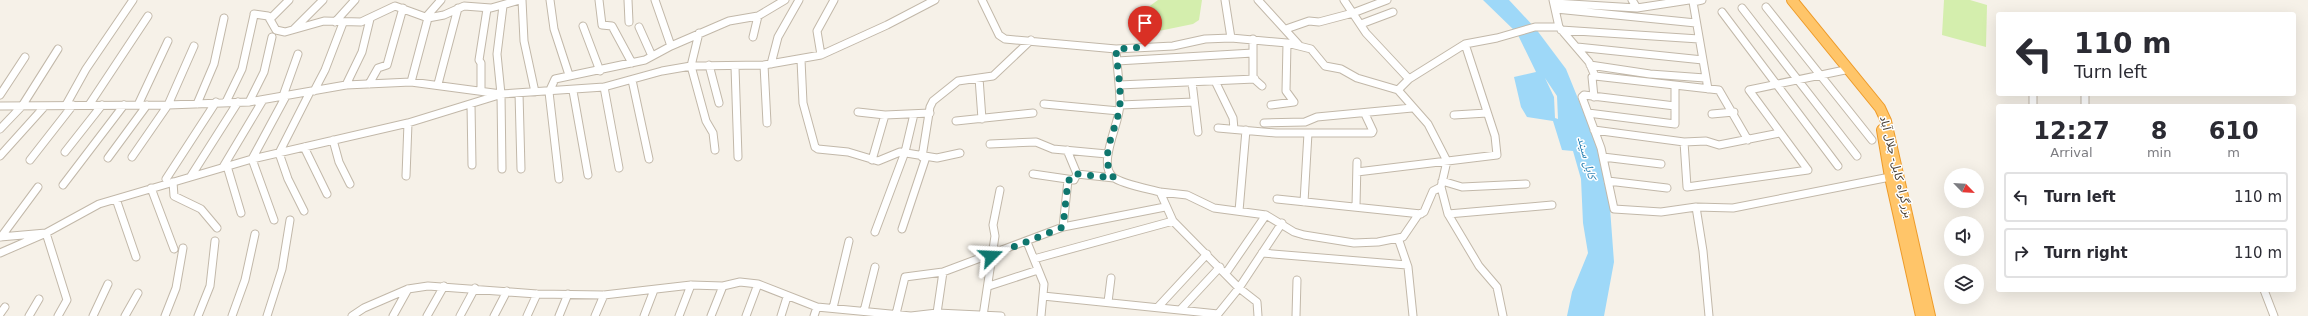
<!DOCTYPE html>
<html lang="en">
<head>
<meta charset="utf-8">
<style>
	body { margin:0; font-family:"DejaVu Sans","Noto Naskh Arabic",sans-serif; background:#f2f2f3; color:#2b2b33; height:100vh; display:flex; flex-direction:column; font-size:15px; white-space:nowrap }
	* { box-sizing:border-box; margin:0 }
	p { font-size:13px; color:#7c7c81 }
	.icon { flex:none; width:22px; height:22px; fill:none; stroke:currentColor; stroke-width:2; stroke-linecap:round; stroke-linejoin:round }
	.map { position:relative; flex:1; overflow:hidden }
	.details { position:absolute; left:1996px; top:104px; width:300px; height:188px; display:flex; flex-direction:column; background:#fff; border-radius:4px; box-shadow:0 4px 16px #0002 }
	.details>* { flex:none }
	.guide { position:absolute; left:1996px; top:12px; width:300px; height:84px; border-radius:4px; box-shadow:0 4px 16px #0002; background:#fff; color:#2b2b33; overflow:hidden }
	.needle { width:26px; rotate:115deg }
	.buttons { position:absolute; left:1944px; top:168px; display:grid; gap:8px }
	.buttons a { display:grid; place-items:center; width:40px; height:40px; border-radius:50%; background:#fff; box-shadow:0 4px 16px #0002; font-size:20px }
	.pin { position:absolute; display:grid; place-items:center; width:34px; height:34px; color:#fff; margin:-41px -17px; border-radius:50% 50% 50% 0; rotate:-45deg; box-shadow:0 0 4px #0007 }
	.pin .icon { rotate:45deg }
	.me { position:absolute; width:44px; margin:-22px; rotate:69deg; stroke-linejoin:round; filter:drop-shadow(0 0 3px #0008) }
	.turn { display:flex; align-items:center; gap:14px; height:84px; padding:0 12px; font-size:18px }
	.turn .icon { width:52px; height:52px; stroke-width:2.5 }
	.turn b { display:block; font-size:28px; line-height:34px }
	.eta { display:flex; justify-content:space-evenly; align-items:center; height:68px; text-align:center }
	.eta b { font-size:24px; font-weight:700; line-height:28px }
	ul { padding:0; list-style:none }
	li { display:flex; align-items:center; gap:12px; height:50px; margin:0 8px 6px; padding:0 4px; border:2px solid #e1e1e2; border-radius:4px }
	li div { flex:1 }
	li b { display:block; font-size:15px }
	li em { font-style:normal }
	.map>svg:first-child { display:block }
	.green { fill:#d4eead }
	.water { fill:#9ed8f8; fill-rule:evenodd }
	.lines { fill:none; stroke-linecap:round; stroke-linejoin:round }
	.minor-casing { stroke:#c2b8a9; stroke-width:9 }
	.highway-casing { stroke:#ee9b29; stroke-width:12 }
	.minor { stroke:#fff; stroke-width:7 }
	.highway { stroke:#ffc569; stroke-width:10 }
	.route { stroke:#0f766e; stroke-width:7; stroke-dasharray:0 12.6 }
	.labels { text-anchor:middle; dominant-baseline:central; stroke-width:3; stroke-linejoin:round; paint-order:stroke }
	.street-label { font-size:11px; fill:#4a4136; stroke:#fff }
	.water-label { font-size:12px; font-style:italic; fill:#207bb0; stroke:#fff }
</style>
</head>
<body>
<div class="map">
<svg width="2308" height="316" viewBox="0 0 2308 316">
	<rect width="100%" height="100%" fill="#f6f1e8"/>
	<path class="green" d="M1158,0H1202L1199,20L1193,24L1154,32L1146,20L1147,8Z
		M1944,0H1970L1987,5L1986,47L1942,35Z"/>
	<path class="water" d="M1483,0H1509L1536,29L1566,69L1594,138L1602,167L1610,208L1614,262L1604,316H1567L1572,292L1588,253L1583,223L1581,179L1573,151L1562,150L1553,121L1527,117L1521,107L1514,77L1536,72L1517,33ZM1545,78L1557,96L1558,119L1555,118L1554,97Z"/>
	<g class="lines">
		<defs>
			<path id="minor" d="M522,0L524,41L535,92
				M550,0L554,29L569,75
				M599,0L602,25L612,26L632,63
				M628,0L629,22
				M655,0L671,46
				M982,0L999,35L1005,39L1116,49L1173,46L1205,39L1231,38L1287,43L1311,49L1325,66L1341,69L1357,78L1398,90
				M1225,0L1231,38
				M1258,0L1299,45
				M1344,0L1366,33L1409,79
				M1553,0L1559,27L1589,62L1595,76L1719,90L1748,140
				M1632,0L1637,8L1689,0
				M1702,0L1693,2L1708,89
				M1554,3L1637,8
				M1766,7L1872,140
				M1742,8L1857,156
				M1556,9L1696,23
				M1722,12L1838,166
				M254,14L268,16L276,30L285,32L324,21L361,22L395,6L428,18L444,15L464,6L491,8L520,0
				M272,17L289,0
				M426,17L441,0
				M335,22L355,0
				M1361,24L1393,12
				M583,26L600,71
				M639,27L652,56
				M294,29L323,0
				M1286,29L1309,21L1319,22L1353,13L1387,0
				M1561,30L1699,39
				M699,33L691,66L706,121L713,133L715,150
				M753,37L758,16
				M1253,39V78L1262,86
				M1577,47L1703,60
				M1116,49C1117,67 1120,86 1120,104C1120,123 1097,164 1113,177C1121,184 1149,189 1160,192L1173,221L1239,288L1257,302L1258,316
				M821,55L817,31L834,0
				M801,60L803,103L815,147L818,149L848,152L878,161L900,152L937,158L960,153
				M1117,61L1253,53
				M771,64L778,37L799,0
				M709,65L719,103
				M764,65L767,123
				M1590,65L1650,74L1705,78
				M735,67L738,157
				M979,78L982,119
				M632,80L649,159
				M1215,81L1233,118L1234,129
				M411,82L428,18
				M1192,82L1198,132
				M369,84L378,68L387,65L403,8
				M438,84L458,8
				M346,85L362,52L370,19
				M1119,85L1255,79
				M1675,86V106L1584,95L1582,97L1601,148L1614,209L1661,212L1696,207L1703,251L1709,316
				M604,87L619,168
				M314,91L325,70L343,23
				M481,91V63L479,60L487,9
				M573,91L588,175
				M519,93L521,169
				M2033,94V106
				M2085,94V106
				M0,95L25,57
				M283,96L298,54
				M1594,97L1592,77L1595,76
				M226,102L242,69L254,15
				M249,102L264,72L272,37
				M197,104L214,64L224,18
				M471,104L472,165
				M1044,104L1119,111
				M66,105L86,69L133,0
				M89,105L148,16
				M138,105L168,41
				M1120,105L1194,102
				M1271,105L1294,102L1286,91L1287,43
				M0,106L168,105L249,102L346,85L411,82L501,94L604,87L662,71L691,66L764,65L821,55L887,25L935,0
				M858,112L885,115L930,113
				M1588,113L1675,124V106
				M1712,114L1734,112
				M1454,115L1487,113
				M956,121L1033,113
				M1264,123L1305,122L1317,117L1412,108
				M1218,128L1276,133H1372L1373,131L1365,114
				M0,129L22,106L58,49
				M1594,130L1684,142L1706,141L1719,145L1780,133
				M333,140L339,162L350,184
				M1684,142L1687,187L1808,170L1749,90L1845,70
				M990,144L1036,142L1053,149L1107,154
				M304,147L327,194
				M65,152L102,105
				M0,156L45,106
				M132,157L168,105L194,46
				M922,157L930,107L933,101L958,81L993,76L1031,40
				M1603,157L1661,164
				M108,158L147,105
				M30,160L73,105
				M872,160L885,115
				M227,166L241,213
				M223,167L263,100
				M502,169L501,94L497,54L503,6
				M1357,172L1497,155L1495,136L1465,44
				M1033,174L1074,180L1077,174L1067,150
				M1077,174L1114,178
				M191,176L238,102
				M406,176L408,123
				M166,179L216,102
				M559,179L549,92L555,79L645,60L671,46L729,21L758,16L785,0
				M1442,181L1462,187L1526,184
				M1608,181L1667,188
				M173,182L174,196L201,209L217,228
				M63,185L124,105
				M151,188L174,249
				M1160,192L1187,195L1214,208L1266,215L1294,232L1304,235L1354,243L1378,242L1403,237L1418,215L1424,212L1433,191L1441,187
				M116,199L136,257
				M1277,199L1421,214
				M1304,202L1308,133
				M1356,206L1357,162
				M1696,207L1733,208L1890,177
				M304,211L288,179L279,153L310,92
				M1239,211L1246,130
				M1448,214L1552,205
				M274,220L252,159L286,96
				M1063,227L1068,180
				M902,229L926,157
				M875,232L905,152L914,114
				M0,237L46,233L67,300L58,316
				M1,237L38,187
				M1398,238L1408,267L1413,316
				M1027,242L1044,284L1041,316
				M0,253L46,233L99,204L252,159L408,123L499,95
				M1262,253L1407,265
				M1034,259L1173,221
				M1226,273L1266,215
				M989,286L1038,270
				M2264,290L2274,316
				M1043,296L1218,314L1239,288L1282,223
				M1108,302L1111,278
				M1158,307L1207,254
				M833,308L849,241
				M1181,309L1220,267
				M864,311L875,267
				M937,313L943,272L1063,227L1165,207
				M0,314L5,307
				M896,314L905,277L943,272
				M29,316L39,299
				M93,316L108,284
				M125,316L138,293
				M165,316L176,288L183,248
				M198,316L210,286L215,241
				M232,316L245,280L255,234
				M267,316L282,269L290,220
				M352,316L364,308L408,289L428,286L537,294L604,295L691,285L723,286L740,282L758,284L817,307L911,316L937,313L1001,316
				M393,316L408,289
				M427,316L444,286
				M460,316L475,288
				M494,316L507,291
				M527,316L537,294
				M559,316L568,294
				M595,316L604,295
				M644,316L654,290
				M679,316L691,285
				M711,316L723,286
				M746,316L758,284
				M781,316L787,297
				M814,316L817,307
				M983,316L995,236L993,225L1000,190
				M1296,316L1297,280
				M1503,316L1497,287L1479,266L1448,214L1441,187L1447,161L1428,124L1398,90L1409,79L1465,44L1497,38L1535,27H1559"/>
			<path id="highway" d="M1792,0L1880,108L1886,121L1930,316
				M1882,130L1890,177L1921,316"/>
		</defs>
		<use href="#minor" class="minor-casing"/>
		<use href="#highway" class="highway-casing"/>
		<use href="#minor" class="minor"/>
		<use href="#highway" class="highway"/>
	</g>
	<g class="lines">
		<path class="route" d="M991,256L1063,227L1068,180H1074L1077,174L1114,178C1097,156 1118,129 1120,104C1121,86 1117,67 1116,49L1145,47"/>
	</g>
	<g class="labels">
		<g class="street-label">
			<text transform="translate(1896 167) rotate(76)">بزرگراه کابل- جلال آباد</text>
		</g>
		<g class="water-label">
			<text transform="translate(1587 158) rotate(75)">کابل سيند</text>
		</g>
	</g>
</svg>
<div class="buttons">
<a><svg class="needle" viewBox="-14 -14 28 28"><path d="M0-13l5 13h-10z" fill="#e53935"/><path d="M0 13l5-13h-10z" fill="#7c7c81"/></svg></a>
<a><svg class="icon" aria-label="sound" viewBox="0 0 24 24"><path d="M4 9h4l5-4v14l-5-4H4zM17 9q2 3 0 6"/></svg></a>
<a><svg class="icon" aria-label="layers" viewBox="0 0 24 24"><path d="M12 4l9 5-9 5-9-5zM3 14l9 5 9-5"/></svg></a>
</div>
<div class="pin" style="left:1145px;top:47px;background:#d93025"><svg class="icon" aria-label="arrive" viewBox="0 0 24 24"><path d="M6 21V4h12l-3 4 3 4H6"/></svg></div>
<svg class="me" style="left:991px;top:256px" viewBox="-20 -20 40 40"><path d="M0-17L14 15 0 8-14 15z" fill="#0f766e" stroke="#fff" stroke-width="4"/></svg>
<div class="guide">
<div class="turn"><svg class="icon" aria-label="left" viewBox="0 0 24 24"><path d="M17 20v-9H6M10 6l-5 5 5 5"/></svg><div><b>110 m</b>Turn left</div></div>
</div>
<section class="details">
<div class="eta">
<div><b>12:27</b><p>Arrival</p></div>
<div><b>8</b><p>min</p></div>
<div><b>610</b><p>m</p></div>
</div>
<ul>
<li><svg class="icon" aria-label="left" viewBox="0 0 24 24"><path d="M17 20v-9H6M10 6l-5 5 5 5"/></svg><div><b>Turn left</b></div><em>110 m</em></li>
<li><svg class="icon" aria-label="right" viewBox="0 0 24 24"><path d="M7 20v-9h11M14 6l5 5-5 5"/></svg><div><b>Turn right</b></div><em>110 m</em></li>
</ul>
</section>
</div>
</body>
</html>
